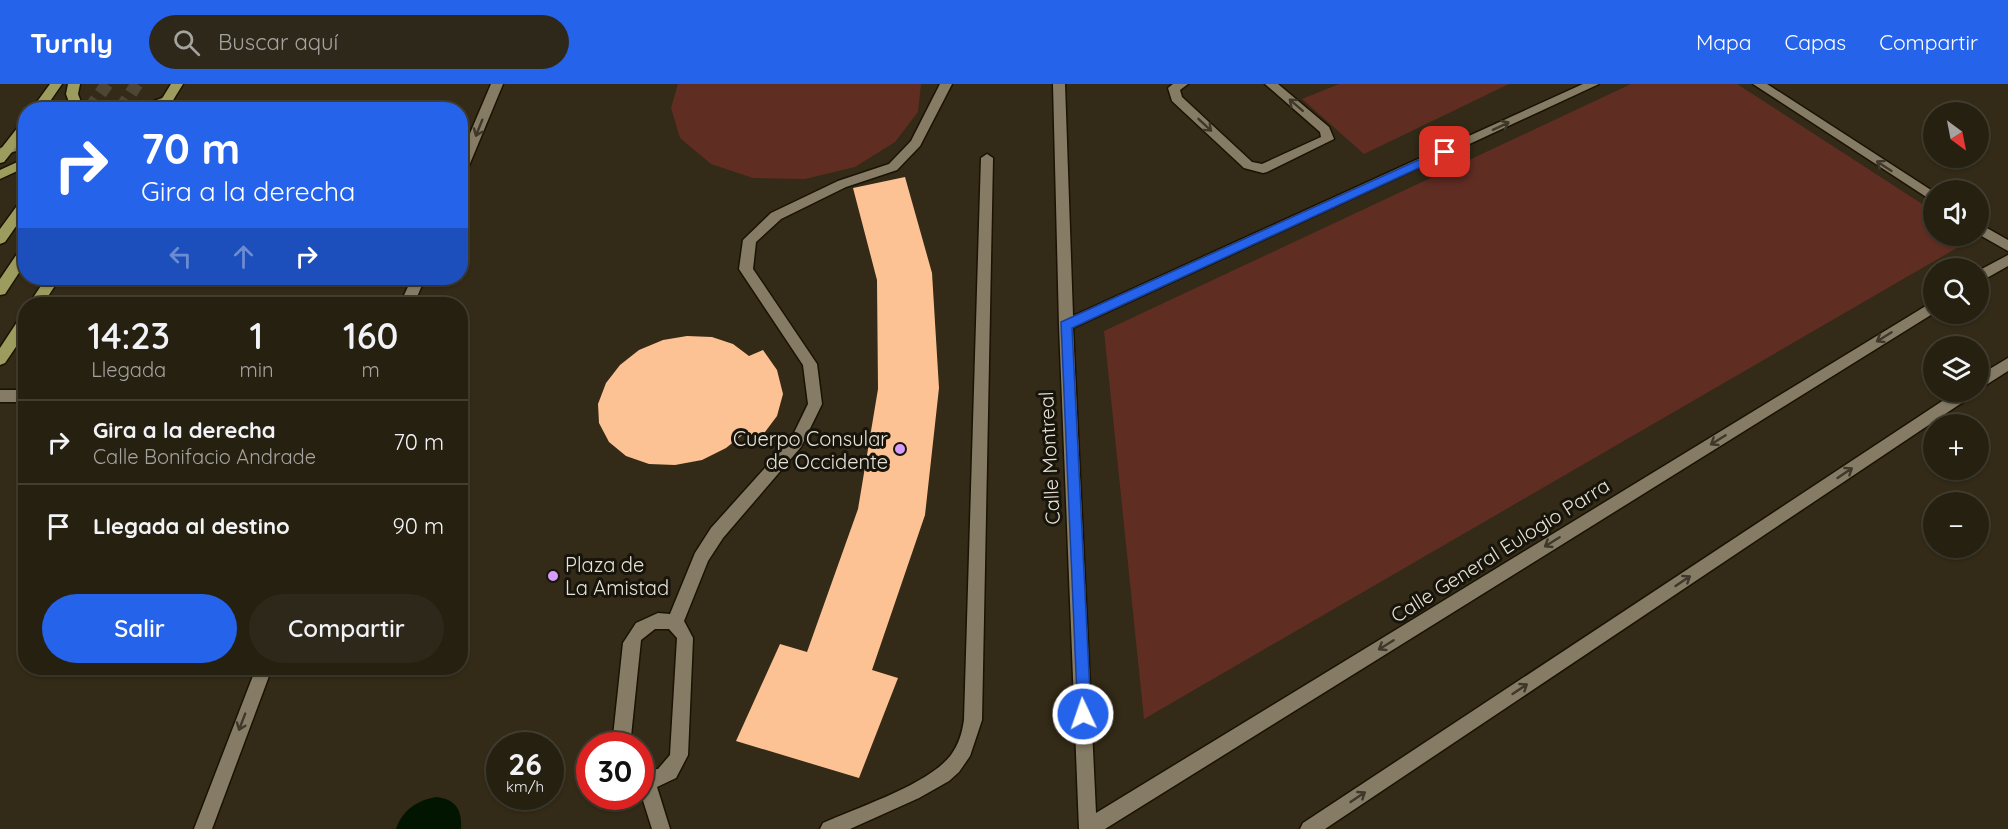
<!DOCTYPE html>
<html lang="es">
<head>
<meta charset="utf-8">
<style>
	body { margin:0; font-family:Quicksand,sans-serif; background:#2e281a; color:#f1f3f6; height:100vh; display:flex; flex-direction:column; font-size:22px; white-space:nowrap }
	* { box-sizing:border-box; margin:0 }
	p { font-size:20px; color:#a4a39f }
	.icon { flex:none; width:33px; height:33px; fill:none; stroke:currentColor; stroke-width:2; stroke-linecap:round; stroke-linejoin:round }
	.map { position:relative; flex:1; overflow:hidden }
	.sheet { position:absolute; left:18px; top:213px; width:450px; height:378px; display:flex; flex-direction:column; background:#262011; border-radius:24px; box-shadow:0 2px 4px #0004,0 0 0 2px #423e31 }
	.sheet>* { flex:none }
	.banner { position:absolute; left:18px; top:18px; width:450px; height:183px; border-radius:24px; box-shadow:0 2px 4px #0004,0 0 0 2px #423e31; background:#2563eb; color:#fff; overflow:hidden }
	.needle { width:39px; rotate:148deg }
	.fabs { position:absolute; left:1923px; top:18px; display:grid; gap:12px }
	.fabs a { display:grid; place-items:center; width:66px; height:66px; border-radius:50%; background:#262011; box-shadow:0 2px 4px #0004,0 0 0 2px #423e31; font-size:30px }
	.speed { position:absolute; left:486px; top:648px; display:flex; gap:12px; font-size:30px; font-weight:700; text-align:center }
	.speed>* { display:grid; place-content:center; width:78px; height:78px; border-radius:50%; background:#262011; box-shadow:0 2px 4px #0004,0 0 0 2px #423e31; line-height:1 }
	.speed small { font-size:15px; font-weight:400 }
	.speed .limit { border:9px solid #d22; background:#fff; color:#111 }
	.pin { position:absolute; display:grid; place-items:center; width:51px; height:51px; color:#fff; margin:-26px; border-radius:12px; box-shadow:0 3px 9px #0006 }
	.me { position:absolute; width:66px; margin:-33px; rotate:357deg; stroke-linejoin:round; filter:drop-shadow(0 0 4px #0008) }
	.turn { display:flex; align-items:center; gap:21px; height:126px; padding:0 24px; font-size:27px }
	.turn .icon { width:78px; height:78px; stroke-width:2.5 }
	.turn b { display:block; font-size:42px; line-height:51px }
	.lanes { display:flex; align-items:center; height:57px; padding:0 24px; background:#0003; justify-content:center; gap:30px; direction:ltr }
	.lanes .off { opacity:.35 }
	.eta { display:flex; justify-content:space-evenly; align-items:center; height:102px; text-align:center }
	.eta b { font-size:36px; font-weight:600; line-height:42px }
	.primary-button { display:flex; gap:12px; margin-top:auto; padding:12px 24px }
	.primary-button a { flex:1; height:69px; border-radius:36px; background:#2563eb; color:#fff; font-size:24px; font-weight:600; line-height:69px; text-align:center }
	.primary-button a+a { background:#2e281a; color:#f1f3f6 }
	ul { padding:0; list-style:none }
	li { display:flex; align-items:center; gap:18px; height:84px; padding:0 24px; border-top:2px solid #423e31 }
	li div { flex:1 }
	li b { display:block; font-size:22px }
	li em { font-style:normal }
	header { display:flex; align-items:center; gap:36px; box-sizing:border-box; height:84px; padding:0 30px; background:#2563eb; color:#fff }
	header strong { font-size:28px }
	nav { display:flex; gap:33px; margin-inline-start:auto; font-size:21px }
	.search { width:420px; height:54px; background:#2e281a; display:flex; align-items:center; gap:15px; box-sizing:border-box; padding:0 21px; border-radius:33px; color:#a4a39f; font-size:22px }
	.map>svg:first-child { display:block }
	.green { fill:#602d23 }
	.water { fill:#021500 }
	.building { fill:#fdc293 }
	.lines { fill:none; stroke-linecap:round; stroke-linejoin:round }
	.major-tunnel { stroke:#4e4634; stroke-width:13; stroke-dasharray:13 7; stroke-linecap:butt }
	.minor-casing { stroke:#1b1302; stroke-width:3 }
	.major-casing { stroke:#1b1302; stroke-width:3 }
	.minor { fill:#867c66; fill-rule:evenodd }
	.major { fill:#9c9c5e; fill-rule:evenodd }
	.oneway { stroke:#3e382b }
	.route { fill:#2563eb; stroke:#184099; stroke-width:1.5 }
	.poi-dot { fill:#d59cfb; stroke:#17140b; stroke-width:2 }
	.labels { text-anchor:middle; dominant-baseline:central; stroke-width:6; stroke-linejoin:round; paint-order:stroke }
	.poi-label { font-size:20px; fill:#e8e2d6; stroke:#17140b; text-anchor:end }
	.street-label { font-size:20px; fill:#e8e2d6; stroke:#17140b }
</style>
</head>
<body>
<header>
<strong>Turnly</strong>
<div class="search"><svg class="icon" aria-label="search" viewBox="0 0 24 24"><circle cx="10" cy="10" r="6"/><path d="M15 15l6 6"/></svg>Buscar aquí</div>
<nav><a>Mapa</a><a>Capas</a><a>Compartir</a></nav>
</header>
<div class="map">
<svg width="2008" height="745" viewBox="0 0 2008 745">
	<rect width="100%" height="100%" fill="#332a17"/>
	<path class="green" d="M678,0H921L918,28L895,58L855,83L805,95L753,94L711,80L680,54L671,24Z
		M1339,0H1509L1364,70L1302,15Z
		M1631,0H1737L1933,127L1934,152L1974,154L1144,635L1104,247Z"/>
	<path class="water" d="M436,713C456,715 462,726 461,745H396C402,726 418,716 436,713Z"/>
	<path class="building" d="M905,93L932,189L939,304L925,431L872,586L898,594L859,694L736,657L780,560L807,568L858,425L878,305L877,196L853,104Z
		M687,252L712,253L733,260L749,272L763,266L777,286L783,310L777,332L759,356L746,348L726,364L702,376L675,381L649,380L626,372L609,358L599,339L598,320L606,299L620,281L639,266L663,256Z"/>
	<g class="lines">
		<path class="major-tunnel" d="M89,26L107,0
			M120,26L137,0"/>
		<defs>
			<path id="minor" d="M491,0H503L466,89L460,93V73Z
				M940,0H952L920,62L897,86L846,103L781,135L756,158L753,185L817,280L822,320L801,363L723,454L708,477L684,537L693,554L688,671L676,694L657,703L670,745H652L640,707V687L658,685L670,671L677,554L669,545H655L641,556L630,662H612L623,559L636,539L658,529L670,530L695,469L711,444L791,355L808,320L803,281L739,185L743,156L771,129L838,97L889,80L911,57Z
				M1053,0H1065L1073,232L1583,0H1599L1073,244L1096,729L1934,217V229L1105,745H1079L1059,241Z
				M1173,0H1188L1180,6L1182,13L1252,78L1262,80L1321,53L1320,48L1265,0H1278L1329,43L1334,55L1267,88L1263,89L1244,84L1172,17L1168,4Z
				M1753,0H1767L1934,108V118Z
				M167,12L173,16L171,19L151,26H131Z
				M26,56V64L0,72V64Z
				M987,70L993,74L982,636L970,672L959,688L949,697L919,714L850,745H820L823,739C858,723 928,701 951,671C959,660 962,649 964,636L981,74Z
				M1978,139L2008,156V167L1978,150Z
				M2008,171V182L1978,199V187Z
				M412,194H425L414,220H400Z
				M2008,274V287L1978,306V292Z
				M0,306H26V318H0Z
				M1956,308H1974L1972,312L1325,745H1300L1303,739Z
				M256,584H272L212,745H194Z"/>
			<path id="major" d="M50,0H62L44,26H31Z
				M68,0H80L78,10L84,26H72L66,10Z
				M171,0H183L167,26H155Z
				M26,37V50L4,78L0,79V66L22,38Z
				M26,74V83L0,95V86Z
				M26,114V128L5,158L0,160V145L22,115Z
				M26,162V178L5,210L0,211V195L21,164Z
				M46,194H60L43,220H29Z
				M26,231V248L5,279L0,281V264L21,232Z"/>
		</defs>
		<use href="#minor" class="minor-casing"/>
		<use href="#major" class="major-casing"/>
		<use href="#minor" class="minor"/>
		<use href="#major" class="major"/>
	</g>
	<defs><path id="oneway-shaft" d="M-6 0H5M1.5-3L5.5 0L1.5 3" fill="none" stroke-width="1.6" stroke-linecap="round" stroke-linejoin="round" transform="scale(1.5)"/></defs>
	<g class="oneway">
		<use href="#oneway-shaft" transform="translate(1296 21) rotate(-139)"/>
		<use href="#oneway-shaft" transform="translate(1205 41) rotate(43)"/>
		<use href="#oneway-shaft" transform="translate(1501 42) rotate(-25)"/>
		<use href="#oneway-shaft" transform="translate(479 44) rotate(112)"/>
		<use href="#oneway-shaft" transform="translate(1884 82) rotate(-147)"/>
		<use href="#oneway-shaft" transform="translate(1884 253) rotate(148)"/>
		<use href="#oneway-shaft" transform="translate(1718 356) rotate(148)"/>
		<use href="#oneway-shaft" transform="translate(1845 389) rotate(-34)"/>
		<use href="#oneway-shaft" transform="translate(1552 458) rotate(148)"/>
		<use href="#oneway-shaft" transform="translate(1683 497) rotate(-34)"/>
		<use href="#oneway-shaft" transform="translate(1386 561) rotate(148)"/>
		<use href="#oneway-shaft" transform="translate(1520 605) rotate(-34)"/>
		<use href="#oneway-shaft" transform="translate(242 638) rotate(111)"/>
		<use href="#oneway-shaft" transform="translate(1358 713) rotate(-34)"/>
	</g>
	<path class="route" d="M1445,64L1449,65V70L1072,244L1091,630L1089,636L1083,638L1078,636L1061,238Z"/>
	<g class="poi-dot">
		<circle cx="900" cy="365" r="6"/>
		<circle cx="553" cy="492" r="6"/>
	</g>
	<g class="labels">
		<g class="poi-label">
			<text x="888" y="354">Cuerpo Consular<tspan x="888" dy="23">de Occidente</tspan></text>
			<text x="565" y="480" text-anchor="start">Plaza de<tspan x="565" dy="23">La Amistad</tspan></text>
		</g>
		<g class="street-label">
			<text transform="translate(1049 374) rotate(-93)">Calle Montreal</text>
			<text transform="translate(1500 466) rotate(-32)">Calle General Eulogio Parra</text>
		</g>
	</g>
</svg>
<div class="fabs">
<a><svg class="needle" viewBox="-14 -14 28 28"><path d="M0-13l5 13h-10z" fill="#e53935"/><path d="M0 13l5-13h-10z" fill="#a4a39f"/></svg></a>
<a><svg class="icon" aria-label="sound" viewBox="0 0 24 24"><path d="M4 9h4l5-4v14l-5-4H4zM17 9q2 3 0 6"/></svg></a>
<a><svg class="icon" aria-label="search" viewBox="0 0 24 24"><circle cx="10" cy="10" r="6"/><path d="M15 15l6 6"/></svg></a>
<a><svg class="icon" aria-label="layers" viewBox="0 0 24 24"><path d="M12 4l9 5-9 5-9-5zM3 14l9 5 9-5"/></svg></a>
<a>+</a>
<a>−</a>
</div>
<div class="speed"><div>26<small>km/h</small></div><div class="limit">30</div></div>
<div class="pin" style="left:1445px;top:68px;background:#d93025"><svg class="icon" aria-label="arrive" viewBox="0 0 24 24"><path d="M6 21V4h12l-3 4 3 4H6"/></svg></div>
<svg class="me" style="left:1083px;top:630px" viewBox="-20 -20 40 40"><circle r="17" fill="#2563eb" stroke="#fff" stroke-width="3"/><path d="M0-11L8 9 0 5-8 9z" fill="#fff"/></svg>
<div class="banner">
<div class="turn"><svg class="icon" aria-label="right" viewBox="0 0 24 24"><path d="M7 20v-9h11M14 6l5 5-5 5"/></svg><div><b>70 m</b>Gira a la derecha</div></div>
<div class="lanes"><svg class="icon off" aria-label="left" viewBox="0 0 24 24"><path d="M17 20v-9H6M10 6l-5 5 5 5"/></svg><svg class="icon off" aria-label="ahead" viewBox="0 0 24 24"><path d="M12 20V5M6 11l6-6 6 6"/></svg><svg class="icon" aria-label="right" viewBox="0 0 24 24"><path d="M7 20v-9h11M14 6l5 5-5 5"/></svg></div>
</div>
<section class="sheet">
<div class="eta">
<div><b>14:23</b><p>Llegada</p></div>
<div><b>1</b><p>min</p></div>
<div><b>160</b><p>m</p></div>
</div>
<ul>
<li><svg class="icon" aria-label="right" viewBox="0 0 24 24"><path d="M7 20v-9h11M14 6l5 5-5 5"/></svg><div><b>Gira a la derecha</b><p>Calle Bonifacio Andrade</p></div><em>70 m</em></li>
<li><svg class="icon" aria-label="arrive" viewBox="0 0 24 24"><path d="M6 21V4h12l-3 4 3 4H6"/></svg><div><b>Llegada al destino</b></div><em>90 m</em></li>
</ul>
<div class="primary-button"><a>Salir</a><a>Compartir</a></div>
</section>
</div>
</body>
</html>
